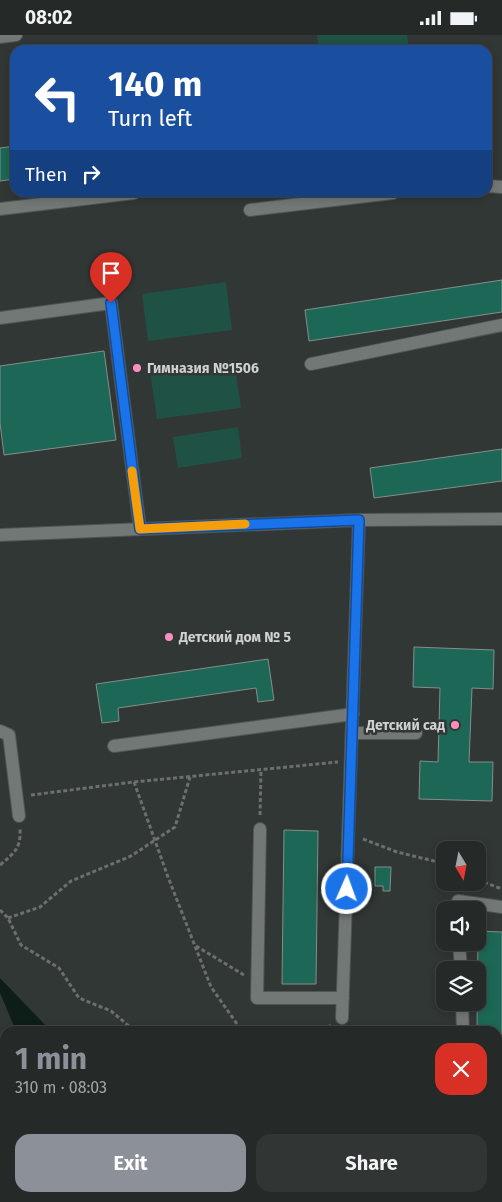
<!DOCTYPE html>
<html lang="en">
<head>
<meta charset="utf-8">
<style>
	body { margin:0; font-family:"Fira Sans",sans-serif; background:#313534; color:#f1f3f6; height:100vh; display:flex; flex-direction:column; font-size:19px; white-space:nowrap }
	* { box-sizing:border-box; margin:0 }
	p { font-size:16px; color:#a3a6a8 }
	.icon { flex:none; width:28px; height:28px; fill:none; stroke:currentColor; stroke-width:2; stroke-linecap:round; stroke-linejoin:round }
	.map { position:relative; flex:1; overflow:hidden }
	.drawer { position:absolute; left:0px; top:991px; width:502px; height:176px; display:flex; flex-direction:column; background:#252928; border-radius:15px 15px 0 0; box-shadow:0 2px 8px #0003,0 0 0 1px #424545 }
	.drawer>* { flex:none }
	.guide { position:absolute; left:10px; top:10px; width:482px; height:152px; border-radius:15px; box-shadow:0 2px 8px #0003,0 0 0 1px #424545; background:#1a4fa0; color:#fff; overflow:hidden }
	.needle { width:32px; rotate:170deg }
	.controls { position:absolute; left:436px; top:806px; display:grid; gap:10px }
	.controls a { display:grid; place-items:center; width:50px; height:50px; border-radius:10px; background:#252928; box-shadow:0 2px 8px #0003,0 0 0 1px #424545; font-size:25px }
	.pin { position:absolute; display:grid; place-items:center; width:42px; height:42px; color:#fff; margin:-51px -21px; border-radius:50% 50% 50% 0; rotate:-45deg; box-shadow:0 0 5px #0007 }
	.pin .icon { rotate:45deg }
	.me { position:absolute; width:55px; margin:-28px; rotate:2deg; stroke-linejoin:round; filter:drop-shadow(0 0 4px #0008) }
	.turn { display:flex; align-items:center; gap:18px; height:105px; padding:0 15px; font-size:22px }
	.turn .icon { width:65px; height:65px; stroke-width:2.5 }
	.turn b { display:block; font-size:35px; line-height:42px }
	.then { display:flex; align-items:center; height:48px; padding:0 15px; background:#0003; gap:10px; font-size:19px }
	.round { display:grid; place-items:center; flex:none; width:52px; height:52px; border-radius:15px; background:#313534 }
	.head { display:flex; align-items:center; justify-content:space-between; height:85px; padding:0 15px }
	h1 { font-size:30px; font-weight:700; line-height:38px; color:#8c9099 }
	.primary-button { display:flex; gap:10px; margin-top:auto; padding:10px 15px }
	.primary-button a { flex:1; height:58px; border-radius:15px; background:#8c9099; color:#fff; font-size:20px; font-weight:700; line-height:58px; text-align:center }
	.primary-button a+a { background:#313534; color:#f1f3f6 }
	.status { display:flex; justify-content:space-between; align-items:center; height:35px; padding:0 25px; background:#252928; direction:ltr }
	.status svg { height:14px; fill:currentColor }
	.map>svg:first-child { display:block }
	.green { fill:#1f5145 }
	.water { fill:#0d1e19 }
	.building { fill:#1d6756; stroke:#868d8a }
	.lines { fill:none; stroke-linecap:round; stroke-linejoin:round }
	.minor-casing { stroke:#505452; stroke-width:14 }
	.path { stroke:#6b706e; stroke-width:3; stroke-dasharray:4 2.5; stroke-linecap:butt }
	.minor { stroke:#717876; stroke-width:12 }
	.route-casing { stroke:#114b97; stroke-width:12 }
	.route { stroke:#1a73e8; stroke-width:9 }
	.slow { stroke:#f59e0b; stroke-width:9 }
	.poi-dot { fill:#fe8ebe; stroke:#313735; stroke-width:2 }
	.labels { text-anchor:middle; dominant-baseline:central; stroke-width:5; stroke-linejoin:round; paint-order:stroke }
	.poi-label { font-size:14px; font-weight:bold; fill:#cfd2d1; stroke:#313735; text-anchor:start }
</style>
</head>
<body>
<div class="status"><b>08:02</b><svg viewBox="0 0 49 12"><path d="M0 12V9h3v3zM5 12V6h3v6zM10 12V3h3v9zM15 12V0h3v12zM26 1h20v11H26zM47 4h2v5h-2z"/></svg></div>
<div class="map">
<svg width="502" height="1167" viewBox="0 0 502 1167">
	<rect width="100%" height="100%" fill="#313735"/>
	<path class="green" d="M317,0H407L409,15H319Z
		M226,247L232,295L148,306L142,259Z
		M234,325L241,373L157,384L150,337Z
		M238,392L242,423L178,433L173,402Z
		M0,1040L5,1042V1162H498V1105L502,1110V1167H0Z"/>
	<path class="water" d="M0,943L51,996H16L0,958Z"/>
	<path class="building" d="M15,111V144L0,146V113Z
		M502,245V277L309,306L305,275Z
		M104,316L116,405L4,420L0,388V331Z
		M502,414V446L374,463L370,433Z
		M414,612L494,615L493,654L472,653L469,727H493L492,766L419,764L420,726L438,727L440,653L413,652Z
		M268,624L274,665L258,667L256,653L118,673L119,686L102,688L96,649Z
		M284,795L318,796L316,949H282Z
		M375,832H391L390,856H383V851H375Z
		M478,896L502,897V1057H498V996H477Z"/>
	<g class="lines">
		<defs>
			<path id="minor" d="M0,2L16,0
				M488,151L502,152
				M0,174L134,158
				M250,175L393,158
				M0,283L111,268L140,494
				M311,329L502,290
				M0,500L359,485L502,484
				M0,696L9,700L19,781
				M352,698H416
				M114,711L353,679
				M260,794L257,963H343
				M458,875V866L502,872
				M459,908L461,935
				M462,968L463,996
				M342,983L359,485"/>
		</defs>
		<use href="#minor" class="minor-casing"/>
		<path class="path" d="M134,747L168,842L211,952L242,996
			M31,760L134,747L338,727
			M260,780L261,735
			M363,804L397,817L434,826L445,831
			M0,830C14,818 21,814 20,794
			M478,845L502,854
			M0,875L8,883L21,910L59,933L79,963L111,976L135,996
			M8,883L40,872L71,846L131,821L175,792L190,742
			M196,911L244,940
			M322,996L331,990
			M498,1064L502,1065
			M498,1143L502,1131
			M69,1162V1167
			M265,1162L267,1167
			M317,1162L331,1167
			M16,1167L21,1162
			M192,1167L199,1162
			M489,1167L491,1162"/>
		<use href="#minor" class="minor"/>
	</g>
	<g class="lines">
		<defs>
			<path id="route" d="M111,268L140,494L359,485L347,854"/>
		</defs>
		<use href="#route" class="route-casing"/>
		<use href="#route" class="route"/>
		<path class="slow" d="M132,436L140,494L245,489"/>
	</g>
	<g class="poi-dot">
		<circle cx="137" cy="333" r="5"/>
		<circle cx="169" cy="602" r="5"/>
		<circle cx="455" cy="690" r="5"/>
	</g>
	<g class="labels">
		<g class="poi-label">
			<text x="147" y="333">Гимназия №1506</text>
			<text x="179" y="602">Детский дом № 5</text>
			<text x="445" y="690" text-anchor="end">Детский сад</text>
		</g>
	</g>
</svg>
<div class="controls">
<a><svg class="needle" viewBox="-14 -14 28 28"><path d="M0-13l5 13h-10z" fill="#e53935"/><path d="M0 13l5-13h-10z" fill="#a3a6a8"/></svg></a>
<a><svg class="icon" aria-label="sound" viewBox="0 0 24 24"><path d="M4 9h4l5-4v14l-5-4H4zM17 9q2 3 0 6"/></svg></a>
<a><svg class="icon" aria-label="layers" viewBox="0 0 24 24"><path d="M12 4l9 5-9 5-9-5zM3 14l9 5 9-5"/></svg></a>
</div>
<div class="pin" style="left:111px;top:268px;background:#d93025"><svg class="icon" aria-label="arrive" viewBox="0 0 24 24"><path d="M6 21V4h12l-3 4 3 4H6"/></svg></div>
<svg class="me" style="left:347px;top:854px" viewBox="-20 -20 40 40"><circle r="17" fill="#1a73e8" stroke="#fff" stroke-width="3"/><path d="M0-11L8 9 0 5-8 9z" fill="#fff"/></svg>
<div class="guide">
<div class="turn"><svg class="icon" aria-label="left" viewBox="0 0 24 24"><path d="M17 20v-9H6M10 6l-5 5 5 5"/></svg><div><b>140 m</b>Turn left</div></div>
<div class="then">Then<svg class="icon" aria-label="right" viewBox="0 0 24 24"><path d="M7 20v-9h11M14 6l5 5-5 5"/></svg></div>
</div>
<section class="drawer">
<div class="head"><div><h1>1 min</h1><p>310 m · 08:03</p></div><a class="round" style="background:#d93025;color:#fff"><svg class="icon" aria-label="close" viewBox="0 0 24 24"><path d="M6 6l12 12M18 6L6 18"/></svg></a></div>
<div class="primary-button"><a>Exit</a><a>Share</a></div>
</section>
</div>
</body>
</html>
